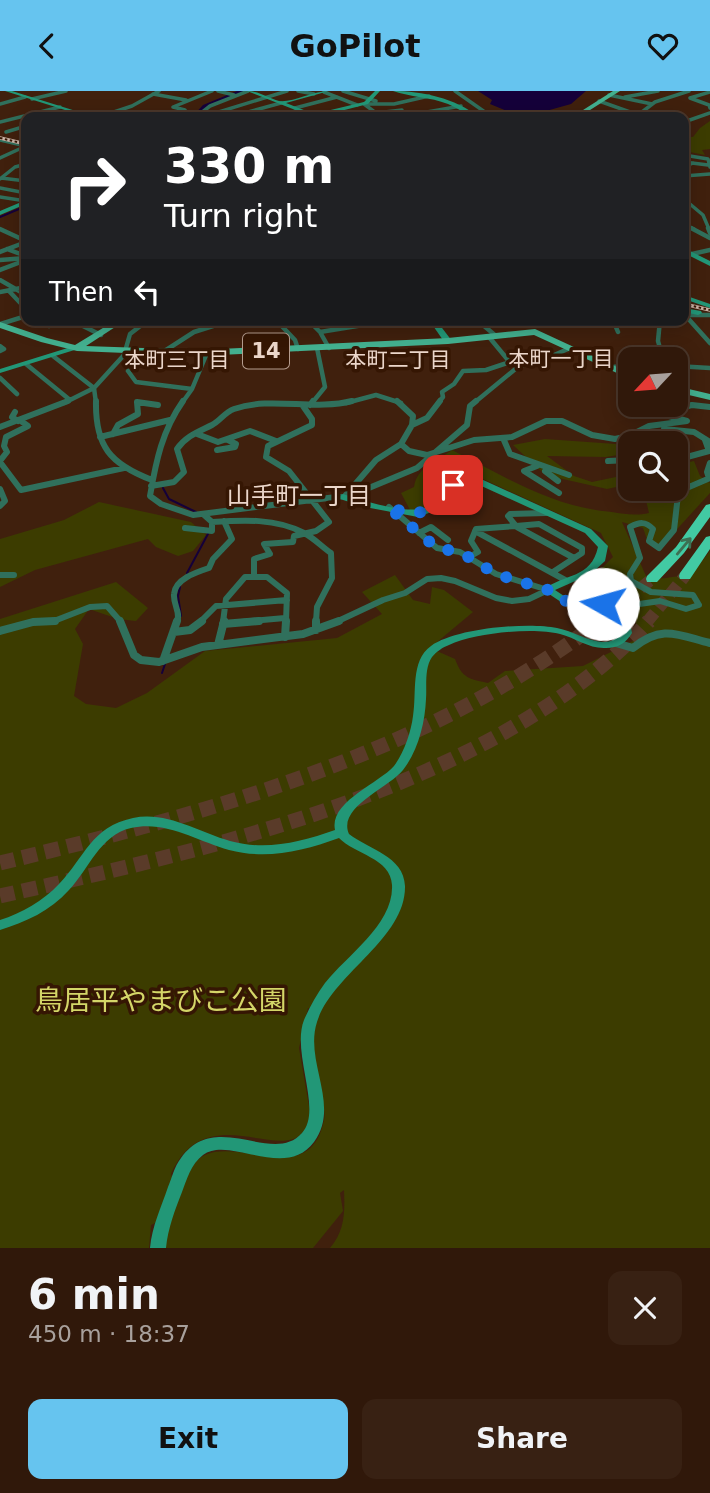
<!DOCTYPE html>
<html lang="en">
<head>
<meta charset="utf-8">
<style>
	body { margin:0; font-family:"DejaVu Sans","Noto Sans JP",sans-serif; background:#382113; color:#f1f3f6; height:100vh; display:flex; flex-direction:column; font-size:26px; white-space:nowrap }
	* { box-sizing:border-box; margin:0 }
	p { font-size:23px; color:#a8a09c }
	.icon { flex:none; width:38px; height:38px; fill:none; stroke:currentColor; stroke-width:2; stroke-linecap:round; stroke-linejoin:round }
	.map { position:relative; height:1157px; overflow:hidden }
	.drawer { display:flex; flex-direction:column; background:#30180a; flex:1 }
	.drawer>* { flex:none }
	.top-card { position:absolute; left:21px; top:21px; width:668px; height:214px; border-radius:14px; box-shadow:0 4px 18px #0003,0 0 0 2px #4b372b; background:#202124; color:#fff; overflow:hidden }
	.needle { width:46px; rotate:244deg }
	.controls { position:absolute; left:618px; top:256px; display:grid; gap:14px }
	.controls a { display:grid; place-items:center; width:70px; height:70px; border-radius:14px; background:#30180a; box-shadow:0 4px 18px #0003,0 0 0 2px #4b372b; font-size:35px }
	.pin { position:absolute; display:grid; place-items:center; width:60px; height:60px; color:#fff; margin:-30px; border-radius:14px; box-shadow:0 4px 10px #0006 }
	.me { position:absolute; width:77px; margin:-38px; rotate:277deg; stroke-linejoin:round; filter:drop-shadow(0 0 5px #0008) }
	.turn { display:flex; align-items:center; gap:24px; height:147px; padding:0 28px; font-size:32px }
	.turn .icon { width:91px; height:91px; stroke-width:2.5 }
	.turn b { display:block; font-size:49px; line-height:60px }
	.then { display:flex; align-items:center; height:66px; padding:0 28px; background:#0003; gap:14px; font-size:26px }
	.round { display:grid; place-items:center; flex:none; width:74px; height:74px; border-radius:14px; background:#382113 }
	.overview { display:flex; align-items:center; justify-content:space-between; height:119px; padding:0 28px }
	h1 { font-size:42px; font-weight:800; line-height:52px }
	.primary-button { display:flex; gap:14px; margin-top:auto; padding:14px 28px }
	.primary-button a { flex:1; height:80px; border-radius:14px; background:#66c4ef; color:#111; font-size:28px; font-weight:800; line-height:80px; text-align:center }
	.primary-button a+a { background:#382113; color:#f1f3f6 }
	header { display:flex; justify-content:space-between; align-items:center; height:91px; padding:0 28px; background:#66c4ef; color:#111; font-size:32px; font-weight:800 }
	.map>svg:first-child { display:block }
	.green { fill:#3c3c00 }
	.water { fill:#15003a }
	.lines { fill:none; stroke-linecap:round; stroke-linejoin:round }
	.stream { stroke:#15003a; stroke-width:2 }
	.river { fill:#15003a; fill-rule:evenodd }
	.highway-tunnel-far1 { stroke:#5a3b29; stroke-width:12; stroke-dasharray:12 6; stroke-linecap:butt }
	.highway-tunnel { stroke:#5a3b29; stroke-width:15; stroke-dasharray:15 8; stroke-linecap:butt }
	.street-far3 { stroke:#30705c; stroke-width:3.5 }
	.street-far2 { stroke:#30705c; stroke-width:4.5 }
	.street-far1 { stroke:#30705c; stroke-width:6 }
	.street { stroke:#30705c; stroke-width:8 }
	.secondary { fill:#229777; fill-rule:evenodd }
	.primary { fill:#43b08f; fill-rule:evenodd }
	.highway { fill:#42caa3; fill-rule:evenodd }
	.rail-casing { stroke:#c9b2a4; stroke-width:3.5 }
	.rail { stroke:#351603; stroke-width:2; stroke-dasharray:2.5; stroke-linecap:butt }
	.oneway { stroke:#3c7053 }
	.route { stroke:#1a73e8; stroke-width:12; stroke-dasharray:0 21.6 }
	.labels { text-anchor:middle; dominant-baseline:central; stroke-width:7; stroke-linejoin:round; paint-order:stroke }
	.shield { fill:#351603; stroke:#b49c8e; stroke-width:2 }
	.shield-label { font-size:21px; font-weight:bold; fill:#ebd6ca }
	.far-neighbourhood-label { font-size:21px; fill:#ebd6ca; stroke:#351603 }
	.neighbourhood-label { font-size:24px; fill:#ebd6ca; stroke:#351603 }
	.near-park-label { font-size:28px; fill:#d4d668; stroke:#351603 }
</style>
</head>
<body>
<header><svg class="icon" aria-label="back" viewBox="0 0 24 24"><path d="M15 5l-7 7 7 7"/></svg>GoPilot<svg class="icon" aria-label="heart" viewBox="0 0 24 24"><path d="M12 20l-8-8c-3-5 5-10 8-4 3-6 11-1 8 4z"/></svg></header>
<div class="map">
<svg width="710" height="1157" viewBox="0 0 710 1157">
	<rect width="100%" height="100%" fill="#40200d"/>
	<path class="green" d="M710,30V58L702,59L705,64L684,60V46H693L700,37Z
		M545,348L630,354V362L606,366L547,365L574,385L592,391L630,383V393L607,398L554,386L540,379L513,354Z
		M452,359C504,385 552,416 612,421C624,423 636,425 649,422L643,397H676V374L694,370L700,385L710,392V402L659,458L649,454L643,437L622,431L646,485C662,492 675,482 690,486L710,460V1157H330C345,1140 345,1120 344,1099L340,1102L343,1120L313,1157H162C169,1134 180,1090 195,1072C226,1035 309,1105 324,1029C327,1013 316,993 313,977C310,958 313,936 313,917H308L299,957L310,1021C302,1093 210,996 171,1083L173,1089L157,1131L151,1134L149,1157H0V528L116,491L148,517L136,530L118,528L89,518L75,538L83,553L74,605L86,613L116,617L147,602L205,560L337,547L382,523L362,501L395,484L413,509L430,513L432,496L444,499L473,521L430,557L455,568C462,587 469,588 488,592L505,580L583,575L633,550L640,507L614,491L594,493V485L613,466L601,442L474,384L451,391L426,417L410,419L401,402L414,396C417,376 437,370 452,359Z
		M99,411L191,431L206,444L193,460L178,465L156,456L148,448L35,479L0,496V448L64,429Z"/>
	<path class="water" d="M478,0H586L571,13L546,20L547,23H542L545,26H513L514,23L490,13L492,9Z"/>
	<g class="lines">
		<path class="stream" d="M0,126L26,115
			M163,397L169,408L196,421
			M187,482L209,441
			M180,496L178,505L181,525
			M162,582L165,573"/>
		<path class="river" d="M237,0H245L207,16L198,26H192L203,14Z"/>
		<path class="highway-tunnel-far1" d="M598,531L652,488
			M647,531L685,485"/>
		<path class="highway-tunnel" d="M0,772C212,721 424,664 600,530
			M0,805C211,758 498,695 649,530"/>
		<path class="street-far3" d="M218,0L234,4
			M298,0L314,3
			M343,0L376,10
			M455,0L492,26
			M324,1L357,14
			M710,1L690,7L709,14L710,17
			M153,3L186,9
			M609,4L652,13
			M625,6L658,0
			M32,8L66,0
			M599,10L630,21
			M0,13L25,6
			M364,13H394L429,5
			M364,13L376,22L402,19
			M295,17L337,6
			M209,24L287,0
			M410,24L461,15
			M99,26L132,15L159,0
			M182,26L185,19L173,16L212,0
			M196,26L210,15L248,0
			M230,26L281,12
			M600,26L642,21L655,11L689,0
			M0,31L60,16
			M684,34L687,30L710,22
			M6,41L26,35
			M0,49L26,55
			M684,64L708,68L710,76
			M0,67L26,55
			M684,71L708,74
			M684,76L693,72
			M684,85L710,83
			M1,87L26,90
			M0,88L15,76L26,73
			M0,97L26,102
			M0,106L26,110
			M684,108L703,124L709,138
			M684,133L694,138"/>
		<path class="street-far2" d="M691,137L710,147
			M708,137L710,142
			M0,138L26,150
			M7,158L26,165
			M0,161L26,151
			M692,163L710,159
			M0,169L26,167
			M0,179L26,169
			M0,189L26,204
			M9,200L26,218
			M0,201L26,196
			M684,224H710
			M685,224L710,252
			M39,229L49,235L68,229
			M71,229L101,244
			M276,229L295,249L298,258
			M308,229L320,241L329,257
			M477,229L496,245
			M613,229L618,241
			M660,229L658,250L663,268
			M0,233L26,225
			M320,241L394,229
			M0,255L4,258L0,260
			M163,261L194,241L232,229
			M53,265L94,297L96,312
			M26,273L70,309
			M676,275L710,277
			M610,276L630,275
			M128,280L136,291L192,298
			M0,287L17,303
			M64,312L94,297L124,264L130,243L148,229
			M137,312H144
			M182,312L192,298L207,262
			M312,312L325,296L317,257
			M346,312L376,304L401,312
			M438,312L443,306L442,301L454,293L463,280L486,279L507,272L508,269L489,246
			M474,312L519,275L543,269L570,257"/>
		<path class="street-far1" d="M96,310C95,355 110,373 152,389
			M183,310C162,340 156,370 150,405L161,413L193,424L352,404L417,377L467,334L470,315L476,310
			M397,310L413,325L412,334L401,353L409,360L427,364L474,349L512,346L546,330H562L592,344L615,348L629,345L649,335L687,330L658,322L692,314L710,316
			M310,314L313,310
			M15,321L12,326L18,330
			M412,334L427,327L440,310
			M0,336L68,310
			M664,338L694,341L710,351
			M113,343L118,334L138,323L137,311L158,314
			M197,343L218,351L250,340L276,350
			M100,346L170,329
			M503,347L510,363L569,384
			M217,359L235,356L236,353L228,349
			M676,369L709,360L705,349
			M0,370L7,361L4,355L6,346L28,335L21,330
			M608,370L630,369
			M0,371L21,399L124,377
			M537,375L524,380L559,402
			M545,380L558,390
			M709,387L707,381L710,372
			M151,395L174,391L184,381L177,358C186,345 198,341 212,334C220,330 225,321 234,318C271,305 314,320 352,310
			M0,398L5,410L0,415
			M345,405L376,369L401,353
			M389,416L437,457L460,461L496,483L548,499
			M203,423L212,431C243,429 276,427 304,442C314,447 322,456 331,462L332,487L317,516L316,531
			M516,435L539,433L582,457V462L553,481
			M517,436L574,467
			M185,437L212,440V431
			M475,440L567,490
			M419,442L431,436L448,449
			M469,466L478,461L471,450L476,438L516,435L508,425L510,423L546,422
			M0,484H14
			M254,486V468L270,463L264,453L293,451L294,445L316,440L329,431L289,380L266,366L268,355L312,334V328L303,315
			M564,511L583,507L619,516L660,510L686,518L699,514L693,504L651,501L631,490L630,483L640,467L630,436C640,431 645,430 653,438L649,450L659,457L674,439L678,404L682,399L710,387
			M32,531L54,530L90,516L107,515L121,531
			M177,531C181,521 173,514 174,503C175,488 197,481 209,477L213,468L232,448L224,430
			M200,531L216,515L287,509
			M223,531L226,508L245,486H267L287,502L286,531
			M241,531L285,527
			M336,531L383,509L405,502L427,488L441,487L455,490L496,507L512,510L529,508L548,499"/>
		<path class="street" d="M120,530L134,564L141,569L159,571L202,556L303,543L339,530
			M223,533L259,530
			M316,539V530
			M0,540L33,531L55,530
			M174,541L190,539L202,530
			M285,546L286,530
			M616,552L633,557C662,533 678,544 710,552
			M218,554L224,530
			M163,570L177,530"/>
		<path class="secondary" d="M5,0H12L95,26H87Z
			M247,0C259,0 268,7 279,10C291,12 314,0 329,0L286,12L314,23L364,11L375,0H380L368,13L317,26H304L308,24Z
			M393,0C422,0 455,7 479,26C468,26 458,17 448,13C430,6 410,6 393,0Z
			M26,109V113L0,124V120Z
			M684,157L710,170V175L684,162Z
			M684,204L710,213V217L684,208Z
			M684,217L701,220L702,222L698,224L684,221Z
			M429,229H436L452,250L451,252H445Z
			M74,255L81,257L0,282V278Z
			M464,387L481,388L591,438L608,455L605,470L591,483L555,499L576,513L615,521L630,532L632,542C626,552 618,557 606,557C589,558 576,547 560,543C533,536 475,542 449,554C443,556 436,561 432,566C424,578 427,595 426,608C425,632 418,660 403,679C389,697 337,716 349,743C368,758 404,765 405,795C406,848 332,883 317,931C304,971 341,1014 314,1051C285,1090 229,1044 203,1064C191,1073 187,1088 182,1101C175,1119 168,1137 166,1157H150C152,1135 161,1117 168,1096C172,1087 174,1076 181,1067C216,1018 273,1075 302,1042C323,1019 291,962 304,929C310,915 317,903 325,892C347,864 394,833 392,794C391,767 354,763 339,747C303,760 267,769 229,759C197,750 166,729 131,737C100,744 89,778 69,799C50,820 26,831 0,839V829C22,822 43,810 59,793C85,766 91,736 133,727C167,720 198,741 230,750C266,760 301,751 335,739C329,711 378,693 394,675C404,662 411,641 413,625C417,602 410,570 431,555C456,537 528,531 557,537C573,540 587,550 603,551C612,551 616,548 622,542L621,535L608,525L570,517L543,499C565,482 591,488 598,456L585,442L477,393H465L455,396L434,420L418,426L365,416L340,408L339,406L343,403C362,409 414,427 430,414C445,401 441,394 464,387Z"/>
		<path class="primary" d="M613,0H620L579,26H572Z
			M116,229H126L86,255L199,259L448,247L535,238L630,282V288L534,244L448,253L199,265L77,260L41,251L0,237V231L47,247L75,254Z
			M676,295L710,303V309L676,301Z"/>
		<path class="highway" d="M710,413V426L684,462L657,491H647L646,488L647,485L676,456L706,414Z
			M710,445V458L690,488H680L679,485L680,482L706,446Z"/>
		<defs>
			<path id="rail" d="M0,47L26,53
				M684,213L710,219"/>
		</defs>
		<use href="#rail" class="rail-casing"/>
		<use href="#rail" class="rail"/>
	</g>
	<defs><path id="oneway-shaft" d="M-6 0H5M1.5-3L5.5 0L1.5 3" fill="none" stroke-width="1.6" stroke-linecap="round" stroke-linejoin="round" transform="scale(1.75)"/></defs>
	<use class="oneway" href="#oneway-shaft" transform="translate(684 455) rotate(-50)"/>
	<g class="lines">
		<path class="route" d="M453,394C426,419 428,429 388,416L437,457L460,461L496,483L548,499L564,510L583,507L603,513"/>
	</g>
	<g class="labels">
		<rect class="shield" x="243" y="242.5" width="46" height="35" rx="5"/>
		<g class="shield-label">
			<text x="266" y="260">14</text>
		</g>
		<g class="far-neighbourhood-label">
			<text x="561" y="268">本町一丁目</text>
			<text x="177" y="269">本町三丁目</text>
			<text x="398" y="269">本町二丁目</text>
		</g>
		<g class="neighbourhood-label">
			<text x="299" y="405">山手町一丁目</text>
		</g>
		<g class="near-park-label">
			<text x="161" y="909">鳥居平やまびこ公園</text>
		</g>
	</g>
</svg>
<div class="controls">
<a><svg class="needle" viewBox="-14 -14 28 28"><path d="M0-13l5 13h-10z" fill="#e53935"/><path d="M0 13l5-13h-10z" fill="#a8a09c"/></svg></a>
<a><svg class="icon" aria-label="search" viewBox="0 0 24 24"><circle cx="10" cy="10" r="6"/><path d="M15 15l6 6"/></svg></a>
</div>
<div class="pin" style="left:453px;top:394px;background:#d93025"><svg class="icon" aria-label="arrive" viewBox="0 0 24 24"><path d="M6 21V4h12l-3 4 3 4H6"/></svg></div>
<svg class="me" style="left:603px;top:513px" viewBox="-20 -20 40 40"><circle r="19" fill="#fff"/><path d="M0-13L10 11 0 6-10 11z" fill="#1a73e8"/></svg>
<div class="top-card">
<div class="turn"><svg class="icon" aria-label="right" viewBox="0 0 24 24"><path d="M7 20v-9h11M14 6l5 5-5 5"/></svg><div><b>330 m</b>Turn right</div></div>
<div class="then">Then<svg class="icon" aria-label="left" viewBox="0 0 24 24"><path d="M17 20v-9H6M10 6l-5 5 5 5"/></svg></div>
</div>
</div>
<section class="drawer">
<div class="overview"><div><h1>6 min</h1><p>450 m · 18:37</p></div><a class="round"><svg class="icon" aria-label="close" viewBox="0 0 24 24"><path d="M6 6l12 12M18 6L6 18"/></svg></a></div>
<div class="primary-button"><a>Exit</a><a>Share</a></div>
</section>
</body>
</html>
